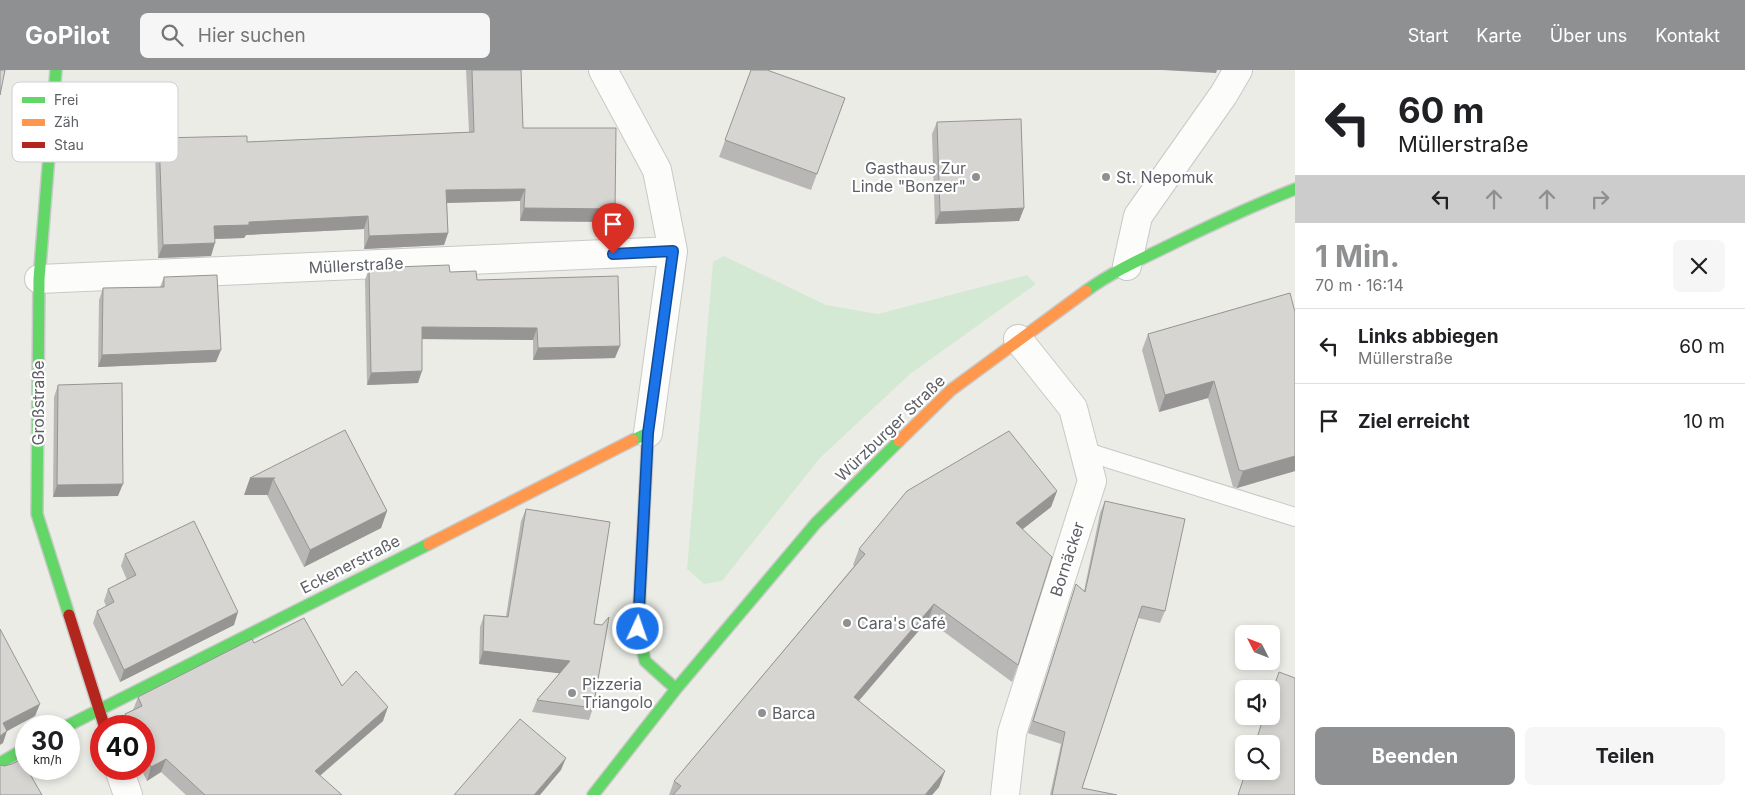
<!DOCTYPE html>
<html lang="de">
<head>
<meta charset="utf-8">
<style>
	body { margin:0; font-family:Inter,sans-serif; background:#f6f6f6; color:#202124; height:100vh; display:flex; flex-direction:column; font-size:19px; white-space:nowrap }
	* { box-sizing:border-box; margin:0 }
	p { font-size:16px; color:#757577 }
	.icon { flex:none; width:28px; height:28px; fill:none; stroke:currentColor; stroke-width:2; stroke-linecap:round; stroke-linejoin:round }
	.map { position:relative; flex:1; overflow:hidden }
	.side { display:flex; flex-direction:column; background:#fff; width:450px }
	.side>* { flex:none }
	.top-card { background:#fff; color:#202124; overflow:hidden }
	.needle { width:32px; rotate:312deg }
	.controls { position:absolute; left:1235px; top:555px; display:grid; gap:10px }
	.controls a { display:grid; place-items:center; width:45px; height:45px; border-radius:8px; background:#fff; box-shadow:0 2px 8px #0003; font-size:25px }
	.speed { position:absolute; left:15px; top:645px; display:flex; gap:10px; font-size:25px; font-weight:700; text-align:center }
	.speed>* { display:grid; place-content:center; width:65px; height:65px; border-radius:50%; background:#fff; box-shadow:0 2px 8px #0003; line-height:1 }
	.speed small { font-size:12px; font-weight:400 }
	.speed .limit { border:8px solid #d22; background:#fff; color:#111 }
	.pin { position:absolute; display:grid; place-items:center; width:42px; height:42px; color:#fff; margin:-51px -21px; border-radius:50% 50% 50% 0; rotate:-45deg; box-shadow:0 0 5px #0007 }
	.pin .icon { rotate:45deg }
	.me { position:absolute; width:55px; margin:-28px; rotate:3deg; stroke-linejoin:round; filter:drop-shadow(0 0 4px #0008) }
	.turn { display:flex; align-items:center; gap:18px; height:105px; padding:0 20px; font-size:22px }
	.turn .icon { width:65px; height:65px; stroke-width:2.5 }
	.turn b { display:block; font-size:35px; line-height:42px }
	.lanes { display:flex; align-items:center; height:48px; padding:0 20px; background:#0003; justify-content:center; gap:25px; direction:ltr }
	.lanes .off { opacity:.35 }
	.round { display:grid; place-items:center; flex:none; width:52px; height:52px; border-radius:8px; background:#f6f6f6 }
	.head { display:flex; align-items:center; justify-content:space-between; height:85px; padding:0 20px }
	h1 { font-size:30px; font-weight:700; line-height:38px; color:#8e9092 }
	.primary-button { display:flex; gap:10px; margin-top:auto; padding:10px 20px }
	.primary-button a { flex:1; height:58px; border-radius:8px; background:#8e9092; color:#fff; font-size:20px; font-weight:700; line-height:58px; text-align:center }
	.primary-button a+a { background:#f6f6f6; color:#202124 }
	ul { padding:0; list-style:none }
	li { display:flex; align-items:center; gap:15px; height:75px; padding:0 20px; border-top:1px solid #e0e0e0 }
	li div { flex:1 }
	li b { display:block; font-size:19px }
	li em { font-style:normal }
	header { display:flex; align-items:center; gap:30px; box-sizing:border-box; height:70px; padding:0 25px; background:#8e9092; color:#fff }
	header strong { font-size:24px }
	nav { display:flex; gap:28px; margin-inline-start:auto; font-size:18px }
	.search { width:350px; height:45px; background:#f6f6f6; display:flex; align-items:center; gap:12px; box-sizing:border-box; padding:0 18px; border-radius:8px; color:#757577; font-size:19px }
	main { display:flex; flex:1; min-height:0 }
	.map>svg:first-child { display:block }
	.green { fill:#d4e9d3 }
	.lines { fill:none; stroke-linecap:round; stroke-linejoin:round }
	.lane-casing { stroke:#c8c9c7; stroke-width:20 }
	.street-casing { stroke:#c8c9c7; stroke-width:30 }
	.fast-casing { stroke:#c9c9c8; stroke-width:14 }
	.slow-casing { stroke:#c9c9c8; stroke-width:14 }
	.jam-casing { stroke:#c9c9c8; stroke-width:14 }
	.lane { stroke:#fcfcfb; stroke-width:18 }
	.street { stroke:#fcfcfb; stroke-width:28 }
	.fast { stroke:#63d668; stroke-width:11 }
	.slow { stroke:#ff974d; stroke-width:11 }
	.jam { stroke:#b3261e; stroke-width:11 }
	.wall { fill:#b8b7b5 }
	.shaded-wall { fill:#969593 }
	.building { fill:#d6d5d2; stroke:#969593 }
	.route-casing { stroke:#114b97; stroke-width:12 }
	.route { stroke:#1a73e8; stroke-width:9 }
	.poi-dot { fill:#8e9092; stroke:#fff; stroke-width:2 }
	.labels { text-anchor:middle; dominant-baseline:central; stroke-width:4.5; stroke-linejoin:round; paint-order:stroke }
	.poi-label { font-size:16px; fill:#5c5f65; stroke:#fff; text-anchor:start }
	.street-label { font-size:16px; fill:#5c5f65; stroke:#fff }
	.key { fill:#fff; stroke:#cecfd1; stroke-width:1 }
	.key-label { font-size:14px; fill:#5c5f65 }
</style>
</head>
<body>
<header>
<strong>GoPilot</strong>
<div class="search"><svg class="icon" aria-label="search" viewBox="0 0 24 24"><circle cx="10" cy="10" r="6"/><path d="M15 15l6 6"/></svg>Hier suchen</div>
<nav><a>Start</a><a>Karte</a><a>Über uns</a><a>Kontakt</a></nav>
</header>
<main>
<div class="map">
<svg width="1295" height="725" viewBox="0 0 1295 725">
	<rect width="100%" height="100%" fill="#ecece7"/>
	<path class="green" d="M724,186L826,235L878,244L1027,205L1036,214L910,304L820,388L722,511L704,514L687,499L713,192Z"/>
	<g class="lines">
		<defs>
			<path id="lane" d="M1084,381L1295,447"/>
			<path id="street" d="M603,0L657,100L673,181L648,363
				M1127,196L1138,146L1224,24L1238,0
				M39,209L673,181
				M119,699L128,725
				M1005,725L1012,663L1092,411L1073,338L1018,269"/>
			<path id="fast" d="M56,0L39,209L37,444L69,545
				M1086,221C1112,202 1141,189 1170,175C1211,155 1252,136 1295,119
				M633,370L648,363L638,559L645,591L676,619
				M67,656L429,474
				M0,693L26,678
				M593,725L676,619L816,453L899,371"/>
			<path id="slow" d="M899,371L951,320L1086,221
				M429,474L633,370"/>
			<path id="jam" d="M69,545L104,655"/>
		</defs>
		<use href="#lane" class="lane-casing"/>
		<use href="#street" class="street-casing"/>
		<use href="#fast" class="fast-casing"/>
		<use href="#slow" class="slow-casing"/>
		<use href="#jam" class="jam-casing"/>
		<use href="#lane" class="lane"/>
		<use href="#street" class="street"/>
		<use href="#fast" class="fast"/>
		<use href="#slow" class="slow"/>
		<use href="#jam" class="jam"/>
	</g>
	<path class="wall" d="M466,0H521L523,58L611,152L520,151V131L447,133L448,163L444,175L364,179V159L246,165L244,168L215,169L211,186L158,188L155,81L159,68L247,72L469,62Z
		M751,0L845,28L811,120L719,87Z
		M937,52L1024,138L1019,151L935,154L932,64Z
		M369,198L450,202L477,210L615,288L533,290V270L422,269L418,313L367,315L365,210Z
		M164,207L216,292L98,297L99,230L103,218L160,217Z
		M1290,223L1295,401L1237,418L1233,417L1208,328L1159,342L1142,280L1148,264Z
		M58,315L118,426L53,427L54,327Z
		M345,360L387,441L381,458L304,497L267,425H268H244Z
		M1057,421L1051,437L1023,459L1018,595L1012,612L928,550L859,631L945,701L939,717L932,725H669L674,711L854,496L853,495L859,479Z
		M1105,431L1165,541L1160,553L1138,548L1082,718L1117,725H1050L1061,674L1028,663L1076,514L1084,521L1100,443Z
		M526,439L594,554L593,638L589,650L532,642L537,630L560,603L479,594L480,557L484,545L506,546L521,451Z
		M125,484L234,555L120,612L93,553L97,541L106,536L104,531L108,519L127,510L121,496Z
		M254,573L342,616L383,651L320,706L342,725H186L161,702L147,711L141,699H144V656H121L125,644L133,640L138,627Z"/>
	<path class="shaded-wall" d="M1163,0H1217L1216,3Z
		M525,119L520,131L442,133L446,120Z
		M524,138L615,139L611,152L520,151Z
		M1024,138L1019,151L935,154L940,142Z
		M368,146L364,159L246,165L244,168L210,169L214,156L249,152Z
		M448,163L444,175L364,179L369,166Z
		M215,173L211,186L158,188L163,175Z
		M422,257L537,258L533,270L417,269Z
		M620,276L615,288L533,290L538,278Z
		M221,280L216,292L98,297L102,285Z
		M422,301L418,313L367,315L371,303Z
		M1214,311L1208,328L1159,342L1165,325Z
		M1295,386V401L1237,418L1243,401Z
		M250,408H275L273,409L268,425H244Z
		M123,414L118,426L53,427L57,415Z
		M1057,421L1051,437L1010,469L1016,453Z
		M387,441L381,458L304,497L310,480Z
		M934,534L928,550L848,643L854,627Z
		M238,542L234,555L120,612L124,600Z
		M483,581L570,591L565,604L479,594Z
		M40,634L35,646L0,665L3,653Z
		M388,637L383,651L310,714L315,701Z
		M7,661L3,673L0,675V666Z
		M566,688L561,700L540,725H534Z
		M166,689L161,702L147,711L151,697Z
		M945,701L939,717L932,725H925Z"/>
	<path class="building" d="M0,0H5L0,25Z
		M472,0H521L523,58H616L615,139L524,138L525,119L446,120L448,163L369,166L368,146L249,152V155L214,156L215,173L163,175L159,68L247,66V72L474,62Z
		M751,0H767L845,28L817,104L725,70Z
		M1021,49L1024,138L940,142L937,52Z
		M449,195L450,202L476,201L477,210L618,206L620,276L538,278L537,258L422,257V301L371,303L369,198Z
		M217,205L221,280L102,285L103,218L164,217V207Z
		M1290,223L1295,242V386L1243,401L1239,400L1214,311L1165,325L1148,264Z
		M122,313L123,414L57,415L58,315Z
		M345,360L387,441L310,480L273,409L275,408H250Z
		M1009,361L1057,421L1016,453L1052,487L1018,595L934,534L854,627L945,701L925,725H673L681,716L674,711L865,484L859,479L907,421Z
		M1105,431L1185,449L1165,541L1142,536L1082,718L1117,725H1052L1065,662L1033,651L1076,514L1085,522Z
		M526,439L610,452L594,554L602,555L609,547L593,638L537,630L570,591L483,581L484,545L508,547Z
		M194,451L238,542L124,600L97,541L114,532L108,519L136,505L125,484Z
		M304,548L342,616L356,601L388,637L315,701L342,725H205L166,689L151,697L144,682V656H131L125,644L142,636L138,627L252,569L254,573Z
		M0,559L40,634L3,653L7,661L0,666Z
		M1279,602L1295,608V725H1238L1246,701H1271V674H1255L1264,646H1271V625Z
		M520,649L566,688L534,725H454Z
		M22,689L26,697V699H27L42,725H0V695L4,696L12,694Z"/>
	<g class="lines">
		<defs>
			<path id="route" d="M613,184L673,181L648,363L638,559"/>
		</defs>
		<use href="#route" class="route-casing"/>
		<use href="#route" class="route"/>
	</g>
	<g class="poi-dot">
		<circle cx="976" cy="107" r="5"/>
		<circle cx="1106" cy="107" r="5"/>
		<circle cx="847" cy="553" r="5"/>
		<circle cx="572" cy="623" r="5"/>
		<circle cx="762" cy="643" r="5"/>
	</g>
	<g class="labels">
		<g class="poi-label">
			<text x="966" y="98" text-anchor="end">Gasthaus Zur<tspan x="966" dy="18">Linde "Bonzer"</tspan></text>
			<text x="1116" y="107">St. Nepomuk</text>
			<text x="857" y="553">Cara's Café</text>
			<text x="582" y="614">Pizzeria<tspan x="582" dy="18">Triangolo</tspan></text>
			<text x="772" y="643">Barca</text>
		</g>
		<g class="street-label">
			<text transform="translate(356 195) rotate(-3)">Müllerstraße</text>
			<text transform="translate(38 333) rotate(-90)">Großstraße</text>
			<text transform="translate(890 358) rotate(-44)">Würzburger Straße</text>
			<text transform="translate(1067 489) rotate(-72)">Bornäcker</text>
			<text transform="translate(350 494) rotate(-27)">Eckenerstraße</text>
		</g>
	</g>
	<rect x="12" y="12" width="166" height="80" rx="8" class="key"/>
	<rect x="22" y="27" width="23" height="6" fill="#63d668"/>
	<rect x="22" y="49" width="23" height="7" fill="#ff974d"/>
	<rect x="22" y="72" width="23" height="6" fill="#b3261e"/>
	<g class="key-label">
		<text x="54" y="35">Frei</text>
		<text x="54" y="57">Zäh</text>
		<text x="54" y="80">Stau</text>
	</g>
</svg>
<div class="controls">
<a><svg class="needle" viewBox="-14 -14 28 28"><path d="M0-13l5 13h-10z" fill="#e53935"/><path d="M0 13l5-13h-10z" fill="#757577"/></svg></a>
<a><svg class="icon" aria-label="sound" viewBox="0 0 24 24"><path d="M4 9h4l5-4v14l-5-4H4zM17 9q2 3 0 6"/></svg></a>
<a><svg class="icon" aria-label="search" viewBox="0 0 24 24"><circle cx="10" cy="10" r="6"/><path d="M15 15l6 6"/></svg></a>
</div>
<div class="speed"><div>30<small>km/h</small></div><div class="limit">40</div></div>
<div class="pin" style="left:613px;top:184px;background:#d93025"><svg class="icon" aria-label="arrive" viewBox="0 0 24 24"><path d="M6 21V4h12l-3 4 3 4H6"/></svg></div>
<svg class="me" style="left:638px;top:559px" viewBox="-20 -20 40 40"><circle r="17" fill="#1a73e8" stroke="#fff" stroke-width="3"/><path d="M0-11L8 9 0 5-8 9z" fill="#fff"/></svg>
</div>
<section class="side">
<div class="top-card">
<div class="turn"><svg class="icon" aria-label="left" viewBox="0 0 24 24"><path d="M17 20v-9H6M10 6l-5 5 5 5"/></svg><div><b>60 m</b>Müllerstraße</div></div>
<div class="lanes"><svg class="icon" aria-label="left" viewBox="0 0 24 24"><path d="M17 20v-9H6M10 6l-5 5 5 5"/></svg><svg class="icon off" aria-label="ahead" viewBox="0 0 24 24"><path d="M12 20V5M6 11l6-6 6 6"/></svg><svg class="icon off" aria-label="ahead" viewBox="0 0 24 24"><path d="M12 20V5M6 11l6-6 6 6"/></svg><svg class="icon off" aria-label="right" viewBox="0 0 24 24"><path d="M7 20v-9h11M14 6l5 5-5 5"/></svg></div>
</div>
<div class="head"><div><h1>1 Min.</h1><p>70 m · 16:14</p></div><a class="round"><svg class="icon" aria-label="close" viewBox="0 0 24 24"><path d="M6 6l12 12M18 6L6 18"/></svg></a></div>
<ul>
<li><svg class="icon" aria-label="left" viewBox="0 0 24 24"><path d="M17 20v-9H6M10 6l-5 5 5 5"/></svg><div><b>Links abbiegen</b><p>Müllerstraße</p></div><em>60 m</em></li>
<li><svg class="icon" aria-label="arrive" viewBox="0 0 24 24"><path d="M6 21V4h12l-3 4 3 4H6"/></svg><div><b>Ziel erreicht</b></div><em>10 m</em></li>
</ul>
<div class="primary-button"><a>Beenden</a><a>Teilen</a></div>
</section>
</main>
</body>
</html>
